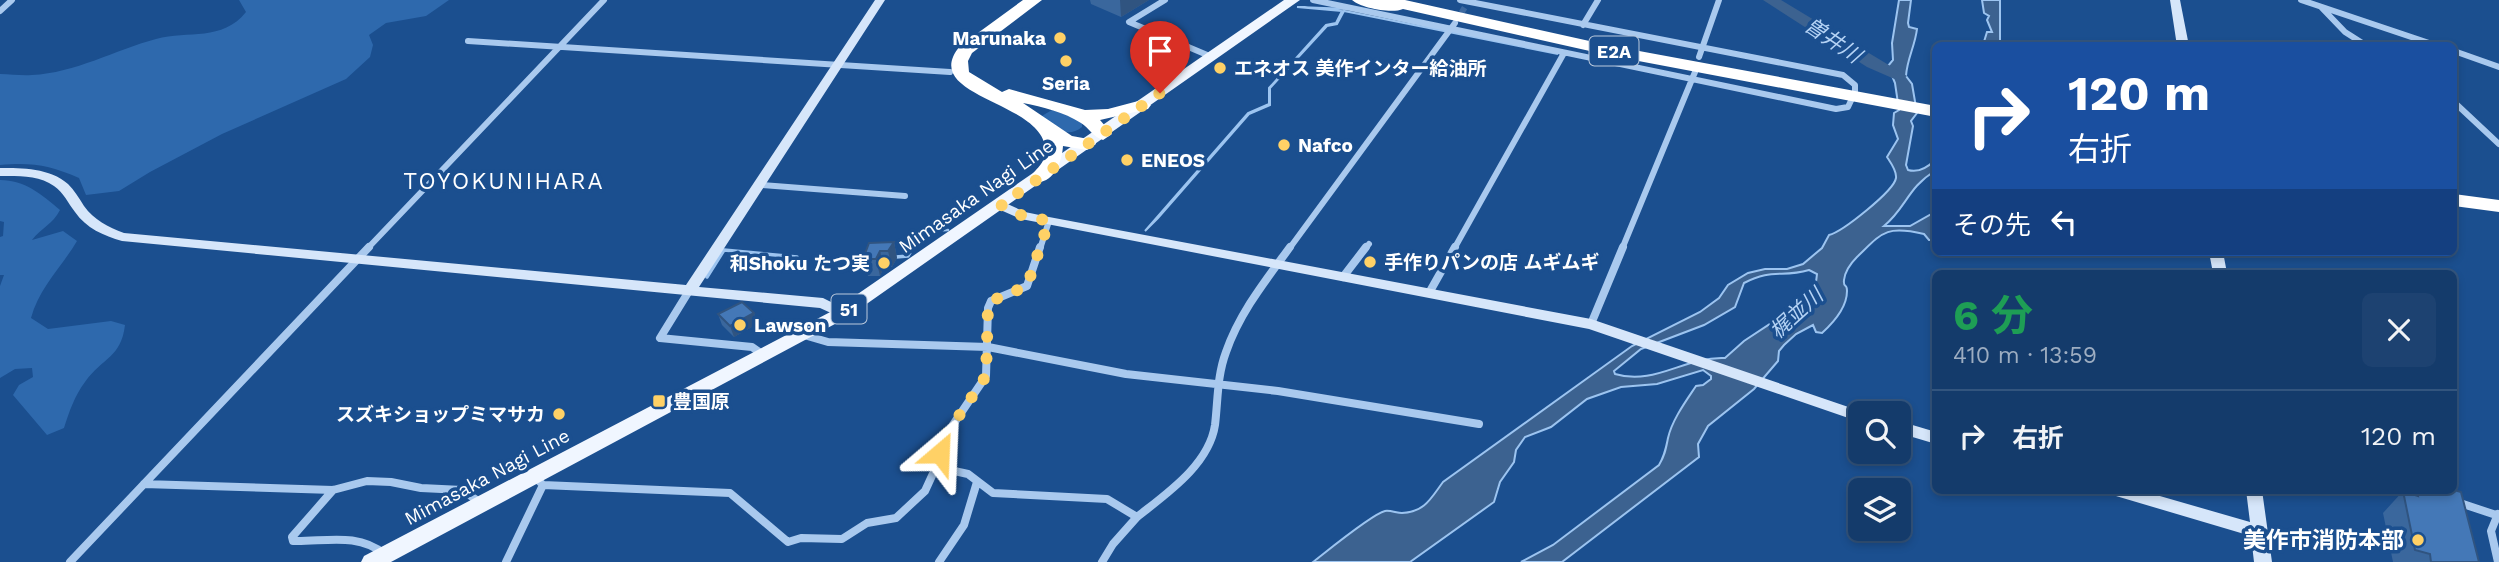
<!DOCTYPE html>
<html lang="ja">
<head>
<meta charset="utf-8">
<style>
	body { margin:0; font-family:"Work Sans","Noto Sans JP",sans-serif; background:#1d4271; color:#f1f3f6; height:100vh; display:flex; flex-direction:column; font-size:26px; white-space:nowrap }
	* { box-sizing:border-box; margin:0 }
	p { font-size:23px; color:#9dadc1 }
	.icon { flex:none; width:38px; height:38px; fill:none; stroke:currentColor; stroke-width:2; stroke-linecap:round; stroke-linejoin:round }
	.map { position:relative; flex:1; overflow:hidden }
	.panel { position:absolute; left:1932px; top:270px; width:525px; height:224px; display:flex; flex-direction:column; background:#143b6b; border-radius:10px; box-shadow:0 4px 10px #0003,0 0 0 2px #33557e }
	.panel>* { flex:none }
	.top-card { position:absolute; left:1932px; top:42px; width:525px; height:214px; border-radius:10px; box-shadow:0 4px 10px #0003,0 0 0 2px #33557e; background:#1a4fa0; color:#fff; overflow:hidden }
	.buttons { position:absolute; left:1848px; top:401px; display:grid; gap:14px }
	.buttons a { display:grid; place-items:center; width:63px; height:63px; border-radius:10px; background:#143b6b; box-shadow:0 4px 10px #0003,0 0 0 2px #33557e; font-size:35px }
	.pin { position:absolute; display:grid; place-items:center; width:60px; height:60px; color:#fff; margin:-72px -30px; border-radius:50% 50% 50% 0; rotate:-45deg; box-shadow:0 0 7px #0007 }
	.pin .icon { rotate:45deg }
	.me { position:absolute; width:77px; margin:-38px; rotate:26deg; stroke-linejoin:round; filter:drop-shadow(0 0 5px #0008) }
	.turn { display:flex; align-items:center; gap:24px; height:147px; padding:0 21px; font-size:32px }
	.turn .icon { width:91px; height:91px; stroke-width:2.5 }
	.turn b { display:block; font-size:49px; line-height:60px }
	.then { display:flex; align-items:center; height:66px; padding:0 21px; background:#0003; gap:14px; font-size:26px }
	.round { display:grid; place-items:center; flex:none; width:74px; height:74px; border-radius:10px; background:#1d4271 }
	.headline { display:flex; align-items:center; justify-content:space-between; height:119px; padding:0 21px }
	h1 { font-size:42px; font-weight:700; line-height:52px; color:#1e9e55 }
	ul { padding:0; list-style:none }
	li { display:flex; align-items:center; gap:21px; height:91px; padding:0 21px; border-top:2px solid #33557e }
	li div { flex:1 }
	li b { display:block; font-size:26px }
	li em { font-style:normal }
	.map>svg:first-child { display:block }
	.green { fill:#2e69ad }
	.water { fill:#3c6290; stroke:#9cc4f0; stroke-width:2; fill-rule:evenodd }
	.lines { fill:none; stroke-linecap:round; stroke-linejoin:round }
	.stream-far1 { stroke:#9cc4f0; stroke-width:2.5 }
	.stream { stroke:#9cc4f0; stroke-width:3.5 }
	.river { fill:#3c6290; fill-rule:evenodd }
	.street-tunnel { stroke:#3d69a0; stroke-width:6; stroke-dasharray:6 2.5; stroke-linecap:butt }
	.street-far1 { stroke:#a9c9ee; stroke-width:6 }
	.street { stroke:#a9c9ee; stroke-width:8 }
	.secondary { fill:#d6e6fa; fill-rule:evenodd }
	.primary { fill:#f0f6ff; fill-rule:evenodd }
	.highway { fill:#fff; fill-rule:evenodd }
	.wall { fill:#3a679d }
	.shaded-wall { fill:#305480 }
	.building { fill:#4478b7; stroke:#305480; stroke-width:2 }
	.route { stroke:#ffd166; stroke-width:12; stroke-dasharray:0 21.6 }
	.poi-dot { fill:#ffd166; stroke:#1b4f8f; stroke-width:2.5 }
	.labels { text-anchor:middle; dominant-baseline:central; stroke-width:7; stroke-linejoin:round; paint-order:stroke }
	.shield { fill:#1b4f8f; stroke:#bbcadd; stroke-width:2 }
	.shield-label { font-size:18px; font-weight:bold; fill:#fff }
	.poi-label { font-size:19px; font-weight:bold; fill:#fff; stroke:#1b4f8f; text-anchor:start }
	.street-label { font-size:19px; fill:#fff; stroke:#1b4f8f }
	.water-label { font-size:21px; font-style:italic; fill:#b5d3f5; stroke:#1b4f8f }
	.quarter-label { font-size:23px; letter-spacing:2px; fill:#fff; stroke:#1b4f8f }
	.near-poi-label { font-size:23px; font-weight:bold; fill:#fff; stroke:#1b4f8f; text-anchor:end }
</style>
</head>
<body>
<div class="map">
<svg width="2499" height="562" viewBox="0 0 2499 562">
	<rect width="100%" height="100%" fill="#1b4f8f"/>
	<path class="green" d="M239,0H449L426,16L386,23L369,35L373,45L370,57L346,79L222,134L150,172L119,191L86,195L79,178C50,165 31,162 0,165V74C11,74 22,76 32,75C75,73 115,50 156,39C189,30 222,42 246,12Z
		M1052,110L1075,118L1082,123V127C1066,140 1053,126 1040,117Z
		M0,180C25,180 41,194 60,210C53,224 41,228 32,240L63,231L77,241C61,268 39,288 31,318L48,329L111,321L125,325C121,358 103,357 85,382C75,395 69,412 64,428L47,435L13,395L19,385L33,377L32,368L15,369L0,378V286L4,275H0V237L3,236L4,222L0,221Z"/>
	<path class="water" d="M1899,0H1911L1908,23L1909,27L1917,29C1915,46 1907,59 1906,76L1912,84L1917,113L1911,121L1913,126L1906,165L1908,170C1918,173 1928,167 1935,160V171C1908,187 1906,208 1884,226H1910L1935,212V240H1929L1924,234C1885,225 1882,233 1857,257C1851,263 1845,271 1844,280C1843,289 1847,282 1847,291C1847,307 1833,323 1822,333L1816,332L1813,325L1796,334L1784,345L1779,351L1778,361L1754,389L1708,426L1698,444L1699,457L1562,562H1521L1553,545L1659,465C1665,455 1666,448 1668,438C1672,420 1686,401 1696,386L1703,385L1711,379V376L1703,370L1657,384L1621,387L1587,399L1551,427L1525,437L1516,450L1514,462L1500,482L1494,502L1410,562H1313C1326,552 1372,514 1385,511C1390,510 1397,513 1402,513C1425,512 1431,498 1443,482L1632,346L1700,312L1719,298L1728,285L1748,273L1765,269H1787L1803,264L1822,248L1829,235C1842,232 1894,191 1896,178C1897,171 1891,163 1887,157L1898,139L1893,125L1894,113L1899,110L1895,83L1888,66L1893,60L1892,43ZM1809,270L1817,274L1815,290L1803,302L1744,341L1725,358C1685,356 1655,386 1615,374L1614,371L1641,349L1704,325L1735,307L1744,283C1772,268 1782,278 1809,270Z
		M1982,0H2000V45H1983L1987,32H1992L1987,20L1989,16L1984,13Z
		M1297,7L1351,9L1558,54L1344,11L1337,24L1327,26L1270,88V105L1249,114L1158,218L1145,231L1248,113L1269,104V88L1326,25L1336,23L1342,11Z"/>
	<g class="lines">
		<path class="stream-far1" d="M912,249L922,231L948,230"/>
		<path class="stream" d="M896,257L908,256L913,247
			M707,277L724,250L797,257"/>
		<path class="river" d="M1763,0H1781L1907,76L1899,81L1867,67Z"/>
		<path class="street-tunnel" d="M1457,20L1465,7"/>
		<path class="street-far1" d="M1165,0L1129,22L1212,57
			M1313,0L1836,109L1848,107L1855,92V85L1843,75L1460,0
			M2301,0L2438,46
			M2321,7L2345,32L2367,46
			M0,11L12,0
			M1583,25L1598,0
			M468,41L950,72
			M2454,51L2499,67
			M1699,57L1719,0
			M2454,102L2499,144
			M761,185L905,196
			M367,249L604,0
			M1040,249L1049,221
			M1289,249L1455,23
			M1365,249L1369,244
			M1454,249L1564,53
			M1622,249L1695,72"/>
		<path class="street" d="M1040,247L1027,286L991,301L988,308L986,376L944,438L936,467L968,474L993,493L1107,499L1137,517C1166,494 1209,465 1215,425C1218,400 1217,376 1226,352C1240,312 1266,280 1290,247
			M1343,277L1366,247
			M689,291L660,338L752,347L762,354
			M1429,293L1455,247
			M1591,324L1623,247
			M804,335L828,342L988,347L1126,374L1278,391L1479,424
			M534,476L543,485L730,493L788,542L801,538L842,539L867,523L896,518L925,491L936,467
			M144,484L333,490L367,481L391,482L421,488L462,490L481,503
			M333,490L292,537L293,541C324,542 358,532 384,554
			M2457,502L2499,516
			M2498,514L2491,531L2498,562
			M70,562L369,247
			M506,562L543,485
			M939,562L964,525L977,482
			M1102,562L1113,544L1137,517"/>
		<path class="secondary" d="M875,0H885L699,287L823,298L847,310L849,313L842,318L820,308L122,241C104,236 86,228 75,212C68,203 64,193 54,186C39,175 18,176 0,176V168C22,168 50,168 68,184C74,190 79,198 84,206C94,220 108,227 124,233L686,285Z
			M2170,0H2180L2189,46H2177Z
			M1001,201L1025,212L1049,217L1591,319L1866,413H1860V422L1589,329L1021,219L996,208L994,205Z
			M2209,252H2223L2227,273H2213Z
			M1899,421L1936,432V444L1899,433Z
			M2108,490H2139L2250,522L2246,490H2262L2272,562H2254L2251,536L2116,496L2110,495Z"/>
		<path class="primary" d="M1284,0H1300L848,317L391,562H361L364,556L836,309Z"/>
		<path class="highway" d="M1023,0H1042L972,53L968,61L969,72L1002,92L1009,89L1085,110L1108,109L1142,100L1151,105L1148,109L1100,120L1112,134L1103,140C1093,137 1089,128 1081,123C1064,112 1043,107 1023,103L1072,136L1094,140L1096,144L1087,150L1063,146C1062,160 1056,178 1041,182L1031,176C1035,170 1042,165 1044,158C1059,101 915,100 960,46Z
			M1352,0H1405L1612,46L1936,106V117L1612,56L1403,9C1392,14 1361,8 1352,0Z
			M2454,194L2499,200V212L2454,206Z"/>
	</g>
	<path class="wall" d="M1090,0H1149L1121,17L1091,4Z
		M894,242L897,258L892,267H884L880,276H868L863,259Z
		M754,313L757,324L734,337L722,325L718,314Z
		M2404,490H2454L2479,562H2393L2383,513Z"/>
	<path class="shaded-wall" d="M1120,0H1149L1121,17Z
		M894,242L897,258L892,267L888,251Z
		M880,251L884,267L880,276L876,259Z
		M754,313L757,324L734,337L730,326Z"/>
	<path class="building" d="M894,242L888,251H880L876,259H863L869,243Z
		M742,302L754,313L730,326L718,314Z
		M2417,490H2454L2461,492L2479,562H2431L2430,554L2415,550L2403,491L2418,496Z"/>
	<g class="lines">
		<path class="route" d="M940,453L944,438L986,376L988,307L991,301L1027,286L1049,221L1021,215L1001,205L1160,93"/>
	</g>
	<g class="poi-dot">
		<circle cx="1060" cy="38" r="7"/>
		<circle cx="1066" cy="61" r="7"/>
		<circle cx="1220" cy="68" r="7"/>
		<circle cx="1284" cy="145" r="7"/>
		<circle cx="1127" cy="160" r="7"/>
		<circle cx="1370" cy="262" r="7"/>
		<circle cx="884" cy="263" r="7"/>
		<circle cx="740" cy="325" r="7"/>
		<rect x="652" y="394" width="14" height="14" rx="3.5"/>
		<circle cx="559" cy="414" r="7"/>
		<circle cx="2418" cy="540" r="7"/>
	</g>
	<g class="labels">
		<g class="shield">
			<rect x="1589.5" y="36.5" width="49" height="29" rx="5"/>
			<rect x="831.5" y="294.5" width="35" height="29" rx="5"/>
		</g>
		<g class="shield-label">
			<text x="1614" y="51">E2A</text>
			<text x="849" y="309">51</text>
		</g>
		<g class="poi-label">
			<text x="1046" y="38" text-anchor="end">Marunaka</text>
			<text x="1234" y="68">エネオス 美作インター給油所</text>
			<text x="1066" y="83" text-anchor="middle">Seria</text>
			<text x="1298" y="145">Nafco</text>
			<text x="1141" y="160">ENEOS</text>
			<text x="1384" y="262">手作りパンの店 ムギムギ</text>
			<text x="870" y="263" text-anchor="end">和Shoku たつ実</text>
			<text x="754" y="325">Lawson</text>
			<text x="673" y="401">豊国原</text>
			<text x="545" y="414" text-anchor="end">スズキショップミマサカ</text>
		</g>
		<g class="street-label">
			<text transform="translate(976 196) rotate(-35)">Mimasaka Nagi Line</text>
			<text transform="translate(487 477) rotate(-28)">Mimasaka Nagi Line</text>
		</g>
		<g class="water-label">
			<text transform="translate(1833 40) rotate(34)">曽井川</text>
			<text transform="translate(1796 313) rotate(-42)">梶並川</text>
		</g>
		<g class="quarter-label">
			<text x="504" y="181">TOYOKUNIHARA</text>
		</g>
		<g class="near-poi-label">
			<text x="2404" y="540">美作市消防本部</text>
		</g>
	</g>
</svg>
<div class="buttons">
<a><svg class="icon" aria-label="search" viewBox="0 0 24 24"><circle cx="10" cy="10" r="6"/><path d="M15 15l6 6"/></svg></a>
<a><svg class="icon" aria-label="layers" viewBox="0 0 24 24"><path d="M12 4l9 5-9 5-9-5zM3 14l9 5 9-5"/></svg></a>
</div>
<div class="pin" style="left:1160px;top:93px;background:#d93025"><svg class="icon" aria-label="arrive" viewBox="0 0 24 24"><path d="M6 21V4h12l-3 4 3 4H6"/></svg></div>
<svg class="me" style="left:940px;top:453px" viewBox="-20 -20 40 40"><path d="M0-17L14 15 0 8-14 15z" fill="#ffd166" stroke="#fff" stroke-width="4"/></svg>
<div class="top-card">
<div class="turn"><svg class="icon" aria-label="right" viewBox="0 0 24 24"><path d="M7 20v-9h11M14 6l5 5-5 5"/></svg><div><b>120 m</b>右折</div></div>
<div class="then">その先<svg class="icon" aria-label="left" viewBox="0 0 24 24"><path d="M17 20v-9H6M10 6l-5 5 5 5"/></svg></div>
</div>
<section class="panel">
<div class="headline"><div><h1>6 分</h1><p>410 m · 13:59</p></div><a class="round"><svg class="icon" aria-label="close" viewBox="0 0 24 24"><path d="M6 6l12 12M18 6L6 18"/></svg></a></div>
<ul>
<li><svg class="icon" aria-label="right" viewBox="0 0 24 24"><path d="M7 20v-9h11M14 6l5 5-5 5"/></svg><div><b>右折</b></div><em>120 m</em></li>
</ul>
</section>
</div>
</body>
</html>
